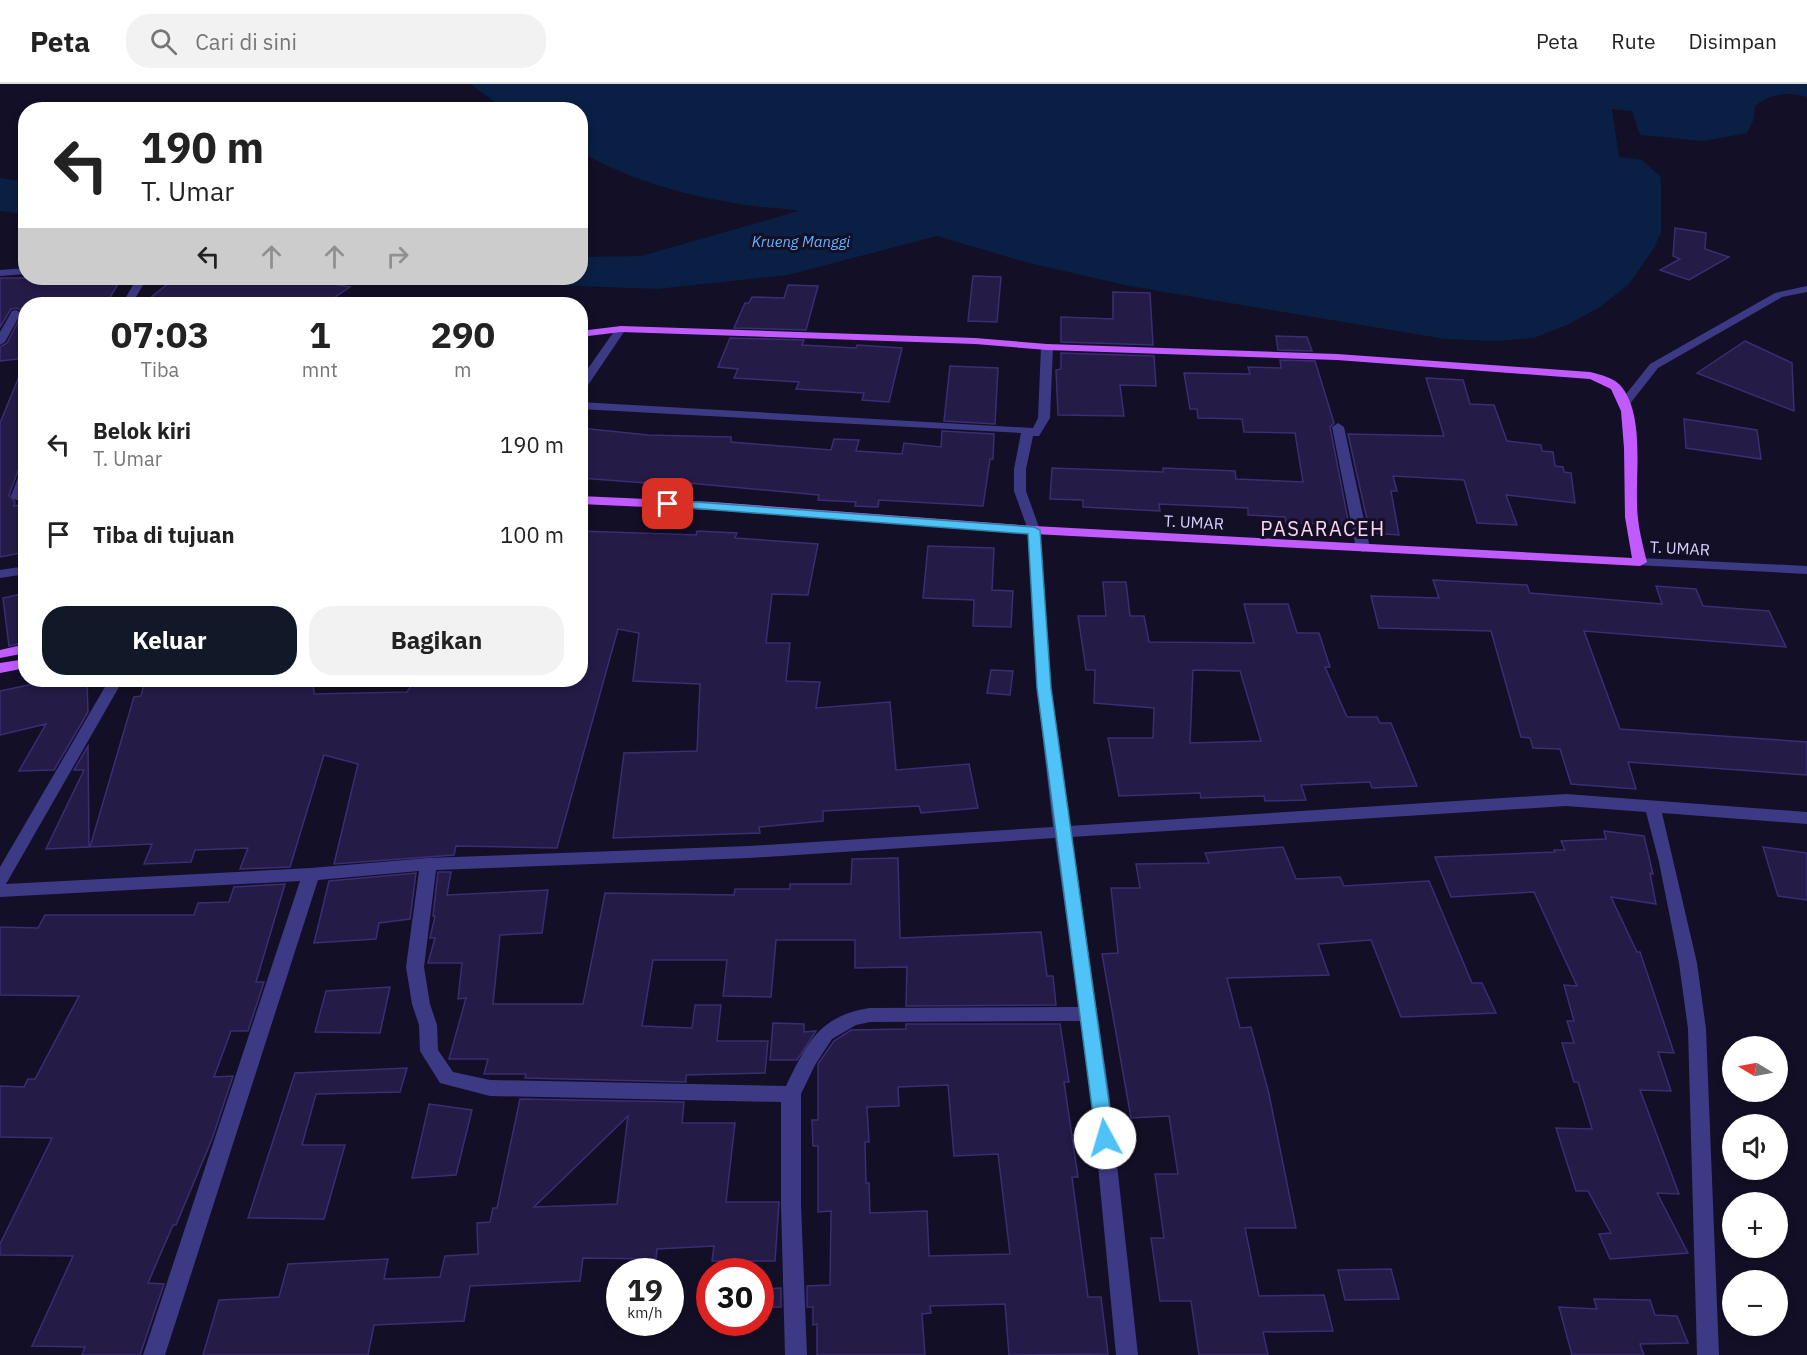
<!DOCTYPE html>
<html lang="id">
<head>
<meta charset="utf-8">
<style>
	body { margin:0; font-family:"IBM Plex Sans",sans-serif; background:#f2f2f2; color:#222; height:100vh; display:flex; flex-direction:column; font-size:22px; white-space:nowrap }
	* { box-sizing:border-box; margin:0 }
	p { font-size:20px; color:#767676 }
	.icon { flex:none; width:33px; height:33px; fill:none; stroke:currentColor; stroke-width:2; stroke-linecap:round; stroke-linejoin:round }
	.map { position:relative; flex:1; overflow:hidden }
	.details { position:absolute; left:18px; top:213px; width:570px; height:390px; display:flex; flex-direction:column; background:#fff; border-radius:24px; box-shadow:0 3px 9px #0003 }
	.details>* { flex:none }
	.guide { position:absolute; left:18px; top:18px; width:570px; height:183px; border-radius:24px; box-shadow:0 3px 9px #0003; background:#fff; color:#222; overflow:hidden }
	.needle { width:39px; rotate:280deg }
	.controls { position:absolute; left:1722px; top:952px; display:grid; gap:12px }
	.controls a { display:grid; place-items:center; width:66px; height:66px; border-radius:50%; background:#fff; box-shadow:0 3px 9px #0003; font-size:30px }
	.speed { position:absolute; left:606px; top:1174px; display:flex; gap:12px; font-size:30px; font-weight:700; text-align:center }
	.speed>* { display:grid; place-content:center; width:78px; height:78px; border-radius:50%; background:#fff; box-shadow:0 3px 9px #0003; line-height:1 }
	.speed small { font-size:15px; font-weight:400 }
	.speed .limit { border:9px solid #d22; background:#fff; color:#111 }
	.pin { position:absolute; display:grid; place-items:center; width:51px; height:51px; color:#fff; margin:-26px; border-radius:12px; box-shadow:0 3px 9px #0006 }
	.me { position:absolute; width:66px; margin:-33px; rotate:354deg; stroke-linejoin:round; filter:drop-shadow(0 0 4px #0008) }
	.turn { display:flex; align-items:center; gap:21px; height:126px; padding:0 24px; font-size:27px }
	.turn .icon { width:78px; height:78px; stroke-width:2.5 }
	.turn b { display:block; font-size:42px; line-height:51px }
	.lanes { display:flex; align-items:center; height:57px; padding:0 24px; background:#0003; justify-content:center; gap:30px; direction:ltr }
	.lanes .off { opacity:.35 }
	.eta { display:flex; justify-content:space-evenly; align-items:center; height:102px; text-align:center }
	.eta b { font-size:36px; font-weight:700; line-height:42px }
	.button { display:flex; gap:12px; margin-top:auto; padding:12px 24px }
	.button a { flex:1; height:69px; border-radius:24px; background:#111827; color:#fff; font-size:24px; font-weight:700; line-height:69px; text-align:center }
	.button a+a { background:#f2f2f2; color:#222 }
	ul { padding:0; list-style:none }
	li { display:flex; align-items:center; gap:18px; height:90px; padding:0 24px }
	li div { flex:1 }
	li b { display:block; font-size:22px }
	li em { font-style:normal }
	header { display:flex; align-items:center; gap:36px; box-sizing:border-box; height:84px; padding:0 30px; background:#fff; border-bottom:2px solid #e0e0e0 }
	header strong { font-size:28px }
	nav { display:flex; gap:33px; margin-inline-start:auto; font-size:21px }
	.search { width:420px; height:54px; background:#f2f2f2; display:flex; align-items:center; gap:15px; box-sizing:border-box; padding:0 21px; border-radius:24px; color:#767676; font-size:22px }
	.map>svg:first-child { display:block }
	.water { fill:#0a1f44 }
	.building { fill:#241b47; stroke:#3b2d73; stroke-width:1.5; fill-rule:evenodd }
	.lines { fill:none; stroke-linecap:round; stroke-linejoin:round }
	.minor { fill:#3d3a85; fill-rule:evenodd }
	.major { fill:#c25bff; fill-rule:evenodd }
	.route { fill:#4fc3f7; stroke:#337fa1; stroke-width:1.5 }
	.labels { text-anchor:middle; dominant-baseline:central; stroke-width:6; stroke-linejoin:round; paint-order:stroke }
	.far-water-label { font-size:15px; font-style:italic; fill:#62b6ff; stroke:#130f26 }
	.street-label { font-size:16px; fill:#d9d4ff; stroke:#130f26 }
	.quarter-label { font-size:20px; letter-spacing:1.5px; fill:#ffd6f0; stroke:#130f26 }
</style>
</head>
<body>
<header>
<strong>Peta</strong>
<div class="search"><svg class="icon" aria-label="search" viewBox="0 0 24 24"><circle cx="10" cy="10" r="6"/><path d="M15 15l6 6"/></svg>Cari di sini</div>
<nav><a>Peta</a><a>Rute</a><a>Disimpan</a></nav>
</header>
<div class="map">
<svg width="1807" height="1271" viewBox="0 0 1807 1271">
	<rect width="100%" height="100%" fill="#130f26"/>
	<path class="water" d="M470,0H1807V13C1789,7 1769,10 1755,22L1753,37L1747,49L1704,57L1640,51L1632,27L1612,25L1619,73L1642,76L1661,93V149L1654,164L1629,200L1600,223L1567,241L1534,254L1495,257L1445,255L1129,202L1025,178L937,152L788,191L657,205L552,201L497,194H580L581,173L641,172L799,127C785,124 768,124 753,122C692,113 635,99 581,68L580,26L505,25Z
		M0,94L25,98V130L0,127Z"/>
	<path class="building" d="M1675,144L1706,149L1705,165L1729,173L1689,196L1660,186L1680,175L1673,172Z
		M973,192L1001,193L997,238L968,237Z
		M0,194H62L59,198L121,195L106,220H26V274L0,277V263L7,259L23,228L17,224L11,225L0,243Z
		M175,194H299L350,203L325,220H225L233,215L144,219Z
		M788,201L818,202L806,246L734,244L745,219H749L752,213L784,214Z
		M1113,208L1150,209L1153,261L1061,258V233L1113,235Z
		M1276,252L1307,253L1312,267L1278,266Z
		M730,254L804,256L802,261L856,264L857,261L902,264L889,318L862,316L864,309L796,305L799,298L734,294L738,285L718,283Z
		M1745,257L1792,279L1794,327L1697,289Z
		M1061,269L1154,272L1156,302L1120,301L1124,332L1058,331L1056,286L1061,285Z
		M1280,276L1315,277L1334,339L1330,343L1349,441L1286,439L1285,433L1248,431V424L1159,420L1160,427L1083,423V416L1050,415L1052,384L1163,388V384L1235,387L1236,395L1303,398L1295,349L1244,348L1242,335L1198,334L1197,325H1190L1184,289L1250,290L1248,283L1281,284Z
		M25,278L26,367L22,384L18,387L9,411L15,418L14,422L26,420V468L0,473V339Z
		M950,282L998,284L995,340L944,337Z
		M1426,294L1463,296L1470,320L1494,321L1507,357L1541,361L1542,367L1553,368L1555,382L1563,383L1564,388L1571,389L1575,419L1506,411L1517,441L1477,439L1464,396L1393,392L1397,407H1391L1399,451L1370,449L1348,350L1444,352Z
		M1684,335L1757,346L1761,375L1686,364Z
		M580,344L648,351L731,353V358L831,366L834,355L859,356L856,367L902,370L904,359L941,363L942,347L994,350L993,375H990L983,422L879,416L878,423L855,422L856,418L818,416L819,411L688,399L661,398L660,400L580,394Z
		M580,447L696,451L697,447L737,449L735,454L818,460L808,511L772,510L766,559H790L786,597L820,598L816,624L890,618L896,686L969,680L978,724L921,729L919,722L823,727V737L759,743L760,749L613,754L624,669L697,667L700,600L633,597L639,549L618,545L557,764L456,762L454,771L334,780L358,680L324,671L290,783L240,785L248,764L195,766L191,778L144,780L152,760L90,763L134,613L141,612L145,596H313L314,610L407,608L415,596H580Z
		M928,462L994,464L992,506L1013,507L1011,543L973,542L974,516L923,514Z
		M1433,496L1527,501L1530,509L1662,520L1656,502L1696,505L1703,522L1769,527L1786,563L1584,547L1620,645L1807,658V691L1628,678L1636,705L1571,700L1560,665L1533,664L1530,654L1521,653L1491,547L1379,544L1371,512L1439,514Z
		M1103,498H1126L1130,532H1144L1149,558L1254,559L1244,520H1288L1297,549H1319L1330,583H1325L1347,633H1377L1380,639H1391L1417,702L1372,704L1370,698L1301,701L1306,716L1265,717L1264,712L1201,714L1200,709L1119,712L1108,654H1153L1154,624L1094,619L1095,586H1086L1078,532H1106ZM1193,586L1240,587L1261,657L1190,659Z
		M26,509V558L9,562L3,514Z
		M991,586L1013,587L1010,611L987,609Z
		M52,596H87L88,628L54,686L19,687L46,640L0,651V607Z
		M88,662L89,763L46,765L84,686H74Z
		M1604,747L1644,752L1653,790L1650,789L1656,820L1611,813L1637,868H1640L1674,969L1658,968L1671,1007L1640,1006L1679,1110L1657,1109L1688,1169L1610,1175L1599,1150L1611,1149L1588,1107H1576L1556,1044L1592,1045L1578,998H1574L1562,959H1574L1567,937H1574L1564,901L1577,902L1534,808L1451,813L1435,773L1555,768L1554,766H1565L1561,757L1606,755Z
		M1283,763L1296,795L1340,793L1344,802L1429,797L1472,899H1482L1496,929L1401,933L1371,856L1318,860L1329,891L1227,894L1240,944L1251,943L1269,1010L1296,1144H1245L1259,1212L1324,1211L1333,1247L1263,1248L1268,1271H1199L1191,1217H1160L1151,1154H1164L1155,1090H1178L1169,1032L1131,1034L1102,870L1118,869L1111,804H1140L1136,780L1209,779L1205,769Z
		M1763,763L1807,769V816L1778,812Z
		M898,774L900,854L1041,848L1047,892H1053L1056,921L906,922L907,883L855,884V856H776L771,913L723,912L727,876H653L642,942L692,944L695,921H721L717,957H768L765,989L686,991V998L525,994L526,990H484L488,975H449L466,914L458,915L462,879H428L435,854H430L435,832H433L438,788H451L447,811L548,806L542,849L500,851L493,920H583L605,809L734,811L735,805H790V800H851L852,775Z
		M416,789L410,835L379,839L376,855L314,859L329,797Z
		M285,800L256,898H264L248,947H231L214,993L233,992L212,1055L176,1141H173L148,1199L164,1200L140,1271H82L85,1263L32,1262L73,1172L0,1171V1160L52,1054L0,1053V1002L24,1003L28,995H35L79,912L0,911V843L38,844L45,831H194L198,819L229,818L234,803Z
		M390,903L380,949L315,948L326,907Z
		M773,939L804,940V948L816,947L797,976H770Z
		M906,940H1060L1069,998H1064L1078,1093H1072L1088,1213H1101L1108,1270L1009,1271L1005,1220L930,1222L931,1229L922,1230L925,1271H817V1240L813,1241V1223H807V1202L830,1201L831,1127L818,1128V1062H813L812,1036H818V980L834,957L851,946L906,945ZM948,1001L954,1072L998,1070L1010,1170L929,1172L927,1127L870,1129L869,1099H866L865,1058H869L867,1023L899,1022L898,1003Z
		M407,984L400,1008L316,1010L302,1061H345L324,1135L248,1134L295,989Z
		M520,1015L684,1018L682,1039H735L726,1118H779L775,1177H712L714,1162L657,1165L656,1175L583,1174L580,1197L470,1202L464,1237L374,1241L368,1271H203L219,1216L279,1213L288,1180L388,1175L384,1195L440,1193L445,1172L478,1170L477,1139L490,1138L493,1124H497ZM628,1032L617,1120L534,1123Z
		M429,1020L472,1026L456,1091L412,1094Z
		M1391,1185L1399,1215L1345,1216L1338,1186Z
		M781,1204V1223H760V1205Z
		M1594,1215L1650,1216L1655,1231L1677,1232L1688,1259L1640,1260L1644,1271H1572L1559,1223L1597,1225Z"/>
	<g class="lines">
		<path class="minor" d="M26,184V190L0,192V186Z
			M137,194H147L132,220H122Z
			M1807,202V208L1782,213L1658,284L1629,321H1621L1619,319L1650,280L1775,209Z
			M16,226L21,229L5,258L0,261V248L12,227Z
			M621,242L626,245L584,307L580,308V296L617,243Z
			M1047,260L1053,263L1050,334L1039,352H1033L1026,385V407L1040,446L1051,605L1069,742L1566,710L1807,728V740L1662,729L1697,879L1706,945L1719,1271H1697L1688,945L1679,879L1659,778L1646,728L1566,722L1071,753L1109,1008L1138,1271H1116L1091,1008L1081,937L870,938L856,941L832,955L815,981L801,1010V1121L807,1271H785L781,1121V1018L490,1012L440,999L420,967L419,941L412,920L406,883L419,787L318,796L165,1271H143L300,797L0,813V783L109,596H123L6,800L311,784L428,774L749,762L1053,743L1037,605L1028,446L1014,407V385L1021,349L580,325V318L1033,344L1038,334L1041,263ZM1055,754L1079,923L870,924C819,932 807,959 786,1002L490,996L453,988L438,966L437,941L430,920L424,883L436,786L749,774Z
			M1338,339L1344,343L1370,464L1363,468L1356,464L1332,343Z
			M26,384V418L13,415L11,412L20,388Z
			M1640,474L1807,482V490L1635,481L1633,478Z
			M26,482V490L0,494V486Z"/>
		<path class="major" d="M621,242L975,254L1047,260L1337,270L1590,288C1601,291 1612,293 1620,301C1644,328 1636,385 1637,419C1637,439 1642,458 1647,478L1640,482L1034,450L713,426L580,420V412L713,418L1034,442L1632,474L1625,433L1624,364L1621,327L1611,305L1590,295L1337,276L1047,266L975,260L621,248L580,253V247Z
			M26,560V569L0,574V566Z
			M26,575V584L0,589V579Z"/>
	</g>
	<path class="route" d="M668,416L1034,443L1040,446L1051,604L1114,1054L1111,1059L1105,1061L1099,1059L1096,1054L1037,604L1028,450L664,422L662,420Z"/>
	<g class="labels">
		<g class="far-water-label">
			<text x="801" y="157">Krueng Manggi</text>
		</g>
		<g class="street-label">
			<text transform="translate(1194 438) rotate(3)">T. UMAR</text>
			<text transform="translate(1680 464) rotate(3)">T. UMAR</text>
		</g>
		<g class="quarter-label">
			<text x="1323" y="444">PASARACEH</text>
		</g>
	</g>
</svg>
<div class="controls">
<a><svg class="needle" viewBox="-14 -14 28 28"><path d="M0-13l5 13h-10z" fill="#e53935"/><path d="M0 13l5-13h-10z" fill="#767676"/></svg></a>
<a><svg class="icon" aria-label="sound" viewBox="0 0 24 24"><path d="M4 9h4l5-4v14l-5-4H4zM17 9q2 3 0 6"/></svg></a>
<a>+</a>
<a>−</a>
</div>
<div class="speed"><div>19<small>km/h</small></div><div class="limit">30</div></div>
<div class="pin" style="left:668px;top:420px;background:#d93025"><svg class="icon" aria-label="arrive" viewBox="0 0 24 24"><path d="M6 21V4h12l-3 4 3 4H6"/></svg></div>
<svg class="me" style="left:1105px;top:1054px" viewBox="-20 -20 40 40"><circle r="19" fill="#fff"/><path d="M0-13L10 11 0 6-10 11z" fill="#4fc3f7"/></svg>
<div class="guide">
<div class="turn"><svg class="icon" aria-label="left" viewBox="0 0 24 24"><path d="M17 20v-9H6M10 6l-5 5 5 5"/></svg><div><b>190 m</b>T. Umar</div></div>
<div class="lanes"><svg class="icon" aria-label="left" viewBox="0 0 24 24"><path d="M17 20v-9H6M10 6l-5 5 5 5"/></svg><svg class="icon off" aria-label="ahead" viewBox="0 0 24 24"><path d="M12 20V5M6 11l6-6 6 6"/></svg><svg class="icon off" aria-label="ahead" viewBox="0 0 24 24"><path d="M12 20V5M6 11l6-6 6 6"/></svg><svg class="icon off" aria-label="right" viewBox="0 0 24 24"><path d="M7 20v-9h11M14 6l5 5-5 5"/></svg></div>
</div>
<section class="details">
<div class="eta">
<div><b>07:03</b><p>Tiba</p></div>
<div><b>1</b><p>mnt</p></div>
<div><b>290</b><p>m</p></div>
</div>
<ul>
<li><svg class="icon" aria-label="left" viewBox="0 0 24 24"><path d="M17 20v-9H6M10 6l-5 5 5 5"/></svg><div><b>Belok kiri</b><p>T. Umar</p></div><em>190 m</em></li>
<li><svg class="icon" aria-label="arrive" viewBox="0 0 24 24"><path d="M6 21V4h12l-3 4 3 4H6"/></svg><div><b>Tiba di tujuan</b></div><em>100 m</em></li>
</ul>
<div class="button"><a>Keluar</a><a>Bagikan</a></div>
</section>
</div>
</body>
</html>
